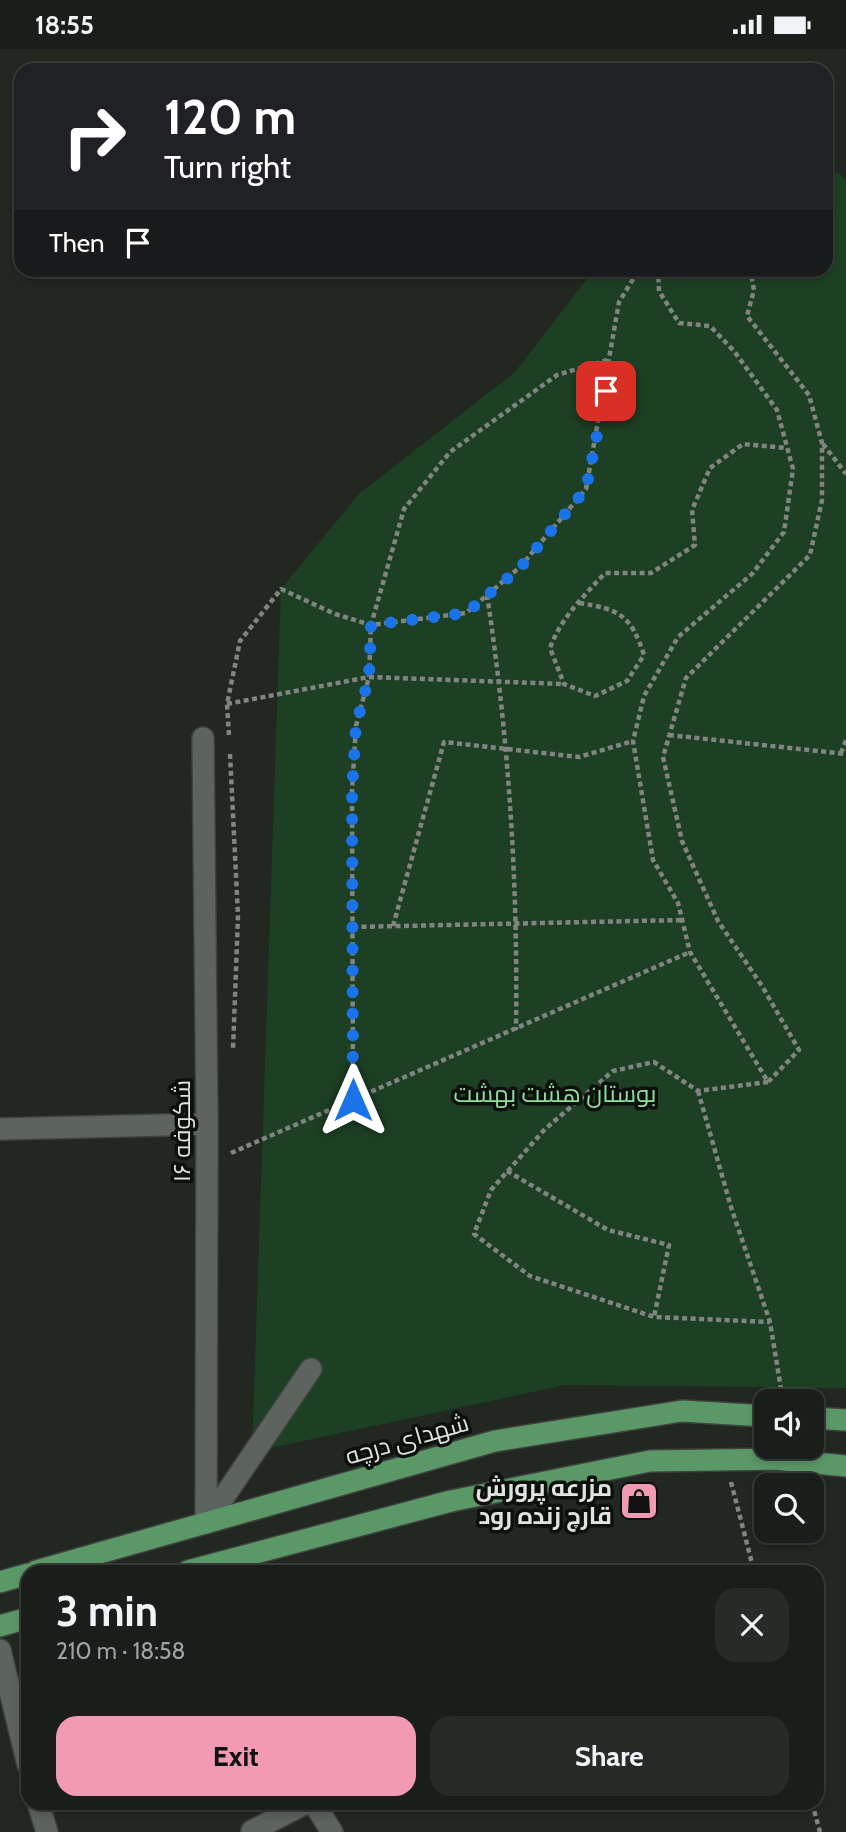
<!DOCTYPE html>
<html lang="en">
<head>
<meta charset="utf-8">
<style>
	body { margin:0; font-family:Cabin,Cairo,sans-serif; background:#272a27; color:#f1f3f6; height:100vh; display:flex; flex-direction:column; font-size:26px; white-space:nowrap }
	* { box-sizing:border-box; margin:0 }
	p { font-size:23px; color:#9fa2a2 }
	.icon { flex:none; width:38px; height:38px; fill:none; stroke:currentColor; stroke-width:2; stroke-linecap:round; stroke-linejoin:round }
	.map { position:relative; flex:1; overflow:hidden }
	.drawer { position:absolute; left:21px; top:1516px; width:803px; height:245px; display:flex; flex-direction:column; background:#1a1d1a; border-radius:21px; box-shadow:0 4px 10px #0003,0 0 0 2px #383b39 }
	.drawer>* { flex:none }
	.top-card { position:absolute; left:14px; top:14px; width:819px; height:214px; border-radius:21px; box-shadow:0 4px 10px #0003,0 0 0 2px #383b39; background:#202124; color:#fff; overflow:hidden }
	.buttons { position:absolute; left:754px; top:1340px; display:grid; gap:14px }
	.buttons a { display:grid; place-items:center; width:70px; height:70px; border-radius:14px; background:#1a1d1a; box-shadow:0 4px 10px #0003,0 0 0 2px #383b39; font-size:35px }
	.pin { position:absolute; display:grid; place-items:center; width:60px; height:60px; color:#fff; margin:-30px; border-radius:14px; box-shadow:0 4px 10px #0006 }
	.me { position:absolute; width:77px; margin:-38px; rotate:0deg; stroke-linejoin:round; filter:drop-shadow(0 0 5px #0008) }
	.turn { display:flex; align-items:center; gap:24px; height:147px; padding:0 35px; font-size:32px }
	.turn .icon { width:91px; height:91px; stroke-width:2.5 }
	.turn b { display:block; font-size:49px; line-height:60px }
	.then { display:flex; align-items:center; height:66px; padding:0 35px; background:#0003; gap:14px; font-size:26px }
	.round { display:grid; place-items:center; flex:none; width:74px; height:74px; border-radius:21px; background:#272a27 }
	.headline { display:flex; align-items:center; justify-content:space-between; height:119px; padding:0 35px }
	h1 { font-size:42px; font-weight:800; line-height:52px }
	.cta { display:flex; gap:14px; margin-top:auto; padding:14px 35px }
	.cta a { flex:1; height:80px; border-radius:21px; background:#f19ab1; color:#111; font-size:28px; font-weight:800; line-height:80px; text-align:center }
	.cta a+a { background:#272a27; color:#f1f3f6 }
	.status { display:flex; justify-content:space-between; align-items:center; height:49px; padding:0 35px; background:#1a1d1a; direction:ltr }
	.status svg { height:19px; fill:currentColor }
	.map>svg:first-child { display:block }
	.green { fill:#1d4024 }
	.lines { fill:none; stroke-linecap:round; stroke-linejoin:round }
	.minor-casing { stroke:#3e433f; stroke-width:24 }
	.major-casing { stroke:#3e433f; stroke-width:24 }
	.path { stroke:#818581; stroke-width:4.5; stroke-dasharray:5 3.5; stroke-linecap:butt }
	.minor { stroke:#5d635e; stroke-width:21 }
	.major { stroke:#5b9867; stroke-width:21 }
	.route { stroke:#1a73e8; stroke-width:12; stroke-dasharray:0 21.6 }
	.labels { text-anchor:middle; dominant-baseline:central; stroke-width:7; stroke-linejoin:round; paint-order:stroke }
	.park-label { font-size:24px; fill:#8ee19c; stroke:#0d0f0d }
	.street-label { font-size:24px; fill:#e0e4e1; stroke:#0d0f0d }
	.poi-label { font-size:24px; font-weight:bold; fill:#e0e4e1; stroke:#0d0f0d; text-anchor:end }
</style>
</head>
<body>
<div class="status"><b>18:55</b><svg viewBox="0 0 49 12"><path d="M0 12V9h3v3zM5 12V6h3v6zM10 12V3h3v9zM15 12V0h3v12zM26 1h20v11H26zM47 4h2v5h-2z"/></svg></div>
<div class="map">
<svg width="846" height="1783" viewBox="0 0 846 1783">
	<rect width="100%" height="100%" fill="#222722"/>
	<path class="green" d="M826,123L839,124L846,131V1339L565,1336L252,1403L281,540L359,445L515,323L594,221L826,220Z"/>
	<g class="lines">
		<defs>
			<path id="minor" d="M203,689L207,1075L206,1474
				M0,1080L207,1075
				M206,1474L311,1320
				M0,1601L28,1716
				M38,1754L47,1783
				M314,1754L332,1783
				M252,1782L306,1754"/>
			<path id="major" d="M812,1369L846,1371
				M36,1522L495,1392L682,1362L766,1367
				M188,1522L451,1452L650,1412L775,1410L846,1417
				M0,1533L28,1525
				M0,1577L28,1569"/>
		</defs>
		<use href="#minor" class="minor-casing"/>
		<use href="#major" class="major-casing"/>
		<path class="path" d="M658,220L659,242L679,274L710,277L734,302L777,361L793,420L784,483L752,525L678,588L644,647L633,692L653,811L678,854L690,903L768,1033L799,1001L762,937L718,872L682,792L663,708L686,629L810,506L822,451V394L809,346L747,267L754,241L750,220
			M823,395L846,425
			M487,546C509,691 518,835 516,981
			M579,554C619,560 631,566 644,606L627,632L595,647L564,635L550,599C561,569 583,548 605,524H651L695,496L692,461L710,419L743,395L787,399
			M227,655L369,628L564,635
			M229,686L227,655L240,592L281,540L335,565L371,576L466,564L520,518L586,440L619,253L635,227L648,220
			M669,686L846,705
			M841,704L846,691
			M230,705L238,867L233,1001
			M393,877L444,693L579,708L633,692
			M353,878L682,871
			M768,1033L698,1042L654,1013L613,1022L545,1080L491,1141L474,1185L530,1227L654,1268L770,1273
			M698,1042L731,1158L770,1273L783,1352
			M353,1051L352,741L356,677L369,628L371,576L404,460L450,403L557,326L610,310
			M231,1104L690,903
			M507,1122L608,1181L669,1196L654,1268
			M731,1433L754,1522
			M812,1754L820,1783"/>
		<use href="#minor" class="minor"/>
		<use href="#major" class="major"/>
	</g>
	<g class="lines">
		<path class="route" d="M353,1051L352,741L356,677L369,628L371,576L466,564L520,519L586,440L606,342"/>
	</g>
	<defs>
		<symbol id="shop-square" viewBox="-11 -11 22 22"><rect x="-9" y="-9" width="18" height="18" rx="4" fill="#f19ab1" stroke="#0d0f0d"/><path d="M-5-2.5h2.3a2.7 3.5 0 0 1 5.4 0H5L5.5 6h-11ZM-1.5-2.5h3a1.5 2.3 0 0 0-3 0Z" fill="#111"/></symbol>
	</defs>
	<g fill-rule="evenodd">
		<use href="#shop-square" x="617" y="1430" width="44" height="44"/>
	</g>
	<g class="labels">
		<g class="park-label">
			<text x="555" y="1044">بوستان هشت بهشت</text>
		</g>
		<g class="street-label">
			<text transform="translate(181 1082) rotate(-90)">شکوفه ۱۶</text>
			<text transform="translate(407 1390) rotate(-16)">شهدای درچه</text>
		</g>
		<g class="poi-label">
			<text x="612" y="1438">مزرعه پرورش<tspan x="612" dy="28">قارچ زنده رود</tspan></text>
		</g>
	</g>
</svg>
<div class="buttons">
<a><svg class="icon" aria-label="sound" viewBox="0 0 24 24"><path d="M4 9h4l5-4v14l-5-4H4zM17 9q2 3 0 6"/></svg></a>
<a><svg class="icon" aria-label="search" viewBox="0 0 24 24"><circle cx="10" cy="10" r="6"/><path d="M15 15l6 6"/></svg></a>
</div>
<div class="pin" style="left:606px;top:342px;background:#d93025"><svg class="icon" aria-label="arrive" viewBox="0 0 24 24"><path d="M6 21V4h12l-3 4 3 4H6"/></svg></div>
<svg class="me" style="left:353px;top:1051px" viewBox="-20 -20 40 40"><path d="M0-17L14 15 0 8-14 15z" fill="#1a73e8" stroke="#fff" stroke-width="4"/></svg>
<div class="top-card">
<div class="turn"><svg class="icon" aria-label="right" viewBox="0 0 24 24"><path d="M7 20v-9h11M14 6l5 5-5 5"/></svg><div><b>120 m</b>Turn right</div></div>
<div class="then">Then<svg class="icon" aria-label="arrive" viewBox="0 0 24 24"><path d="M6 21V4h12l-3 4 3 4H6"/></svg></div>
</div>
<section class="drawer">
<div class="headline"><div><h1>3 min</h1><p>210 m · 18:58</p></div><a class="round"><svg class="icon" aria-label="close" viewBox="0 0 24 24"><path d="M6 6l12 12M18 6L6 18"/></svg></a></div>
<div class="cta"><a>Exit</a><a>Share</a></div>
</section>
</div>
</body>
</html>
